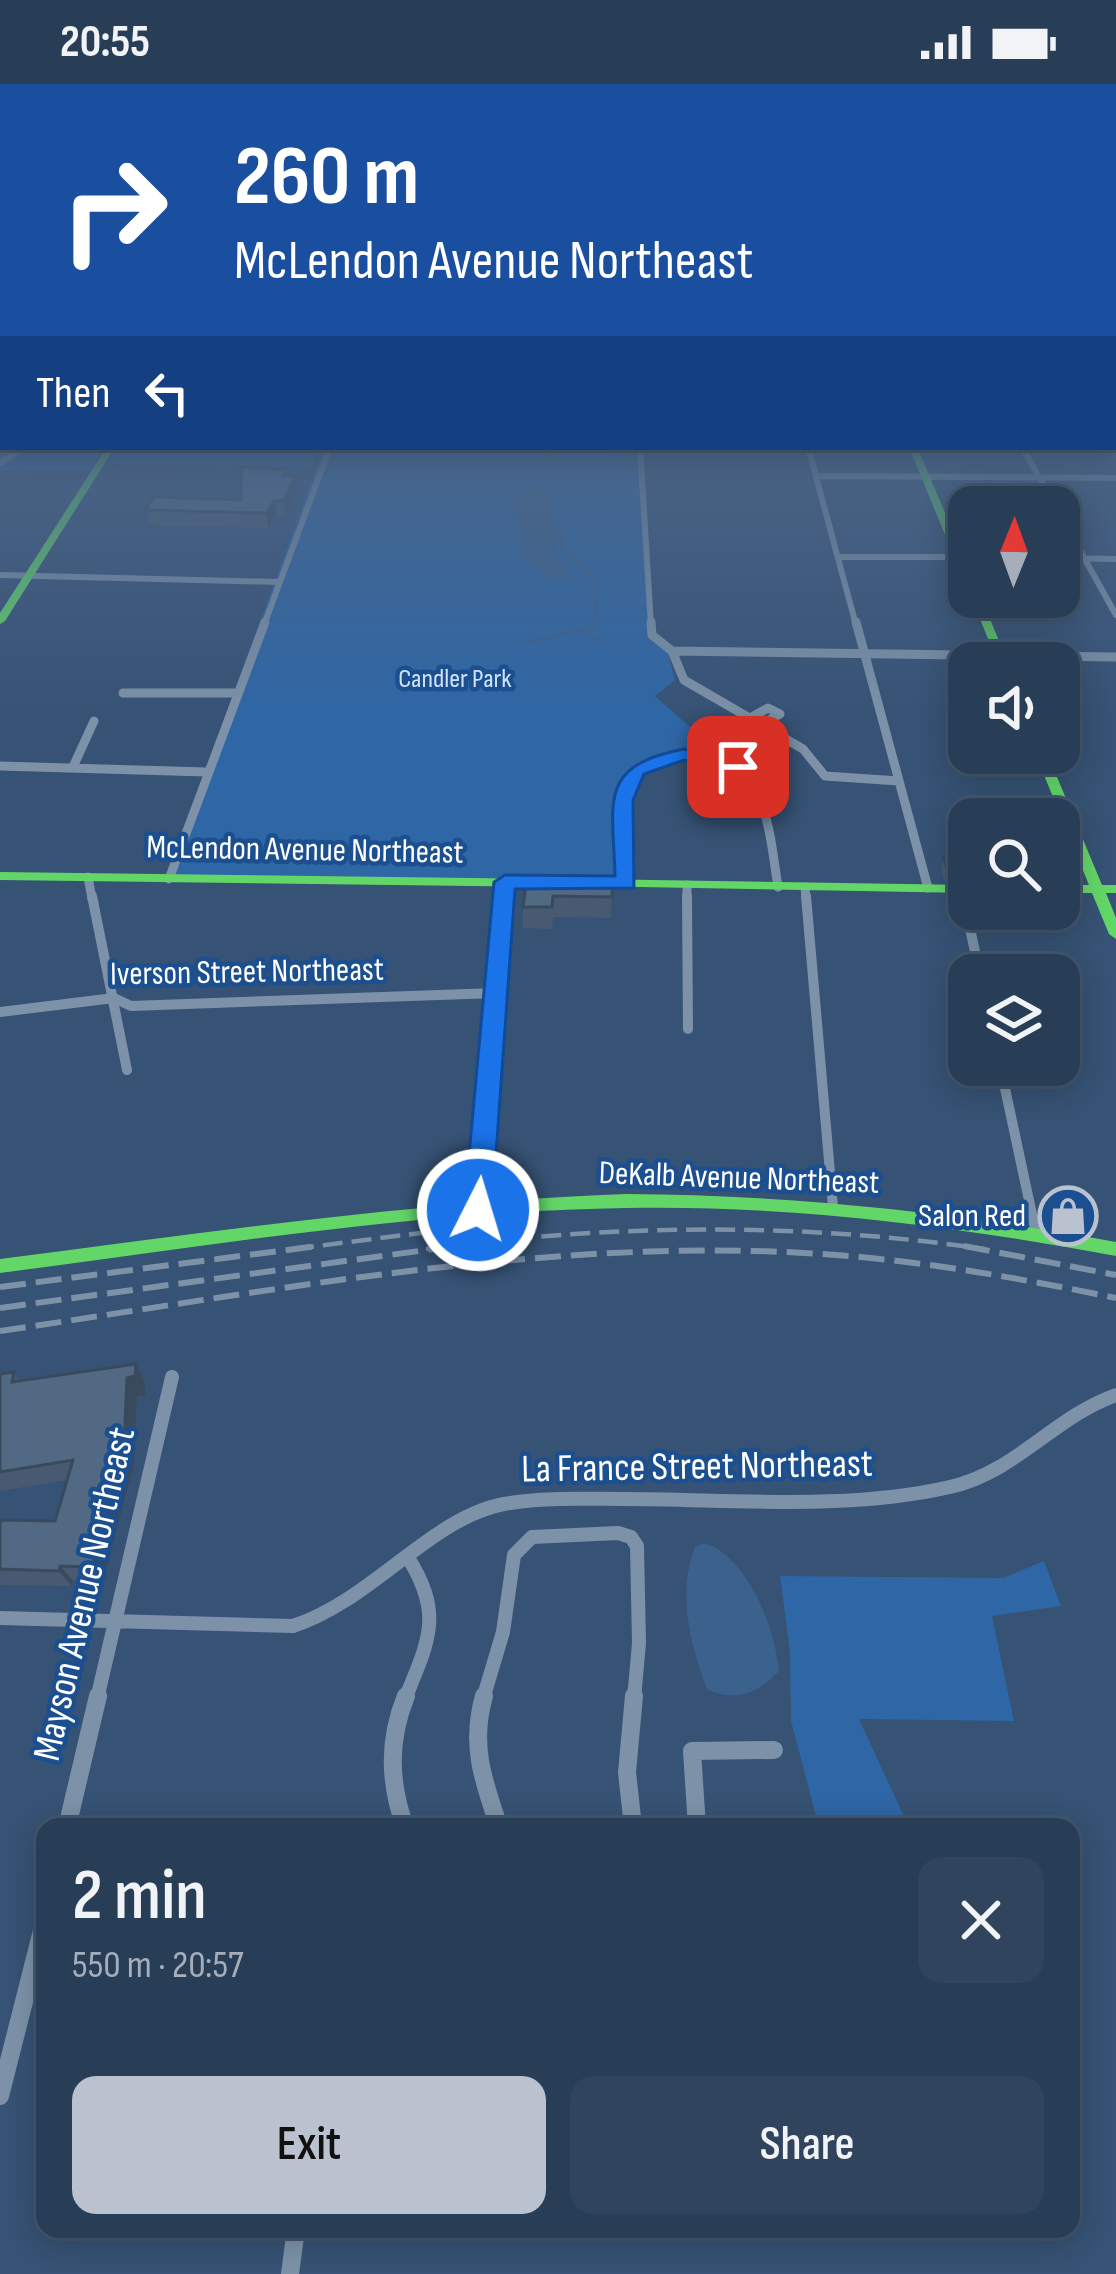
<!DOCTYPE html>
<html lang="en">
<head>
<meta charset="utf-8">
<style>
	body { margin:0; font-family:"Sofia Sans Condensed",sans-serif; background:#30455d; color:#f1f3f6; height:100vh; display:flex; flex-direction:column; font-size:45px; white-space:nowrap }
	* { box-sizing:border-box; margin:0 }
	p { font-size:39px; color:#a5aeba }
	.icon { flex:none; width:66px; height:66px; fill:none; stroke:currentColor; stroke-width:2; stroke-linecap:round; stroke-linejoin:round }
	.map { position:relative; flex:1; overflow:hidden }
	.panel { position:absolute; left:36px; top:1734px; width:1044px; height:420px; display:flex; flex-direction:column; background:#283e57; border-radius:24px; box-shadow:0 6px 30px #0003,0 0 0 3px #44576d }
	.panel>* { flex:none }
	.top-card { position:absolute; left:0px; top:0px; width:1116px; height:366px; box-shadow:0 6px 30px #0003,0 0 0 3px #44576d; background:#1a4fa0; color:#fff; overflow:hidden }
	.needle { width:78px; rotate:1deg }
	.buttons { position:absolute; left:948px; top:402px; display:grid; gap:24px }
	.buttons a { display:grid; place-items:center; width:132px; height:132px; border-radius:24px; background:#283e57; box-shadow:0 6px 30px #0003,0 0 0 3px #44576d; font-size:60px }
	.pin { position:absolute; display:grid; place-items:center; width:102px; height:102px; color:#fff; margin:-51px; border-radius:24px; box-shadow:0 6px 18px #0006 }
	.me { position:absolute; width:132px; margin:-66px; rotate:5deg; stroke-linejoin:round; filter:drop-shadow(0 0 9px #0008) }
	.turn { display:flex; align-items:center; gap:42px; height:252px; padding:0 36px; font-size:54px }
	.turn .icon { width:156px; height:156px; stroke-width:2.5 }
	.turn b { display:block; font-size:84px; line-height:102px }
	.then { display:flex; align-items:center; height:114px; padding:0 36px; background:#0003; gap:24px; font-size:45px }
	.round { display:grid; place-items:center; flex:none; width:126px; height:126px; border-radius:24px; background:#30455d }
	.head { display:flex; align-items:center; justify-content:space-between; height:204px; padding:0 36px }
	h1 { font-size:72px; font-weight:600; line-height:90px }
	.cta { display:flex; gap:24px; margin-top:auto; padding:24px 36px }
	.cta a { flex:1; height:138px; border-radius:24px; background:#b9c2ce; color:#111; font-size:48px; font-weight:600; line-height:138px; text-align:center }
	.cta a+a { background:#30455d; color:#f1f3f6 }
	.status { display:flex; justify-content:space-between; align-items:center; height:84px; padding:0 60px; background:#283e57; direction:ltr }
	.status svg { height:33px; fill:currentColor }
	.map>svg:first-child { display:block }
	.green { fill:#2f66a5 }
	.water { fill:#3b618d }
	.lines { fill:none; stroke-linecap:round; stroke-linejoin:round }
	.stream { stroke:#3b618d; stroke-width:3 }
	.street-far4 { stroke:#7d92a8; stroke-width:6 }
	.street-far3 { stroke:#7d92a8; stroke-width:9 }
	.street-far2 { stroke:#7d92a8; stroke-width:10 }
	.street-far1 { stroke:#7d92a8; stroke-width:14 }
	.street { stroke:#7d92a8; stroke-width:18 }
	.fast { fill:#63d668; fill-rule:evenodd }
	.rail-far1 { stroke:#7e92a7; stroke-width:4.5; stroke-dasharray:20 9; stroke-linecap:butt }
	.rail { stroke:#7e92a7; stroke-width:6; stroke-dasharray:26 10; stroke-linecap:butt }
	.wall { fill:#475a72 }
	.shaded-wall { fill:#394a5c }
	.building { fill:#526984; stroke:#394a5c; stroke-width:3 }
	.route { fill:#1a73e8; stroke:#114b97; stroke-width:3 }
	.labels { text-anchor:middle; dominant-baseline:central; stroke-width:9; stroke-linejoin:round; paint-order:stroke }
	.far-park-label { font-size:27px; fill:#cfe3fa; stroke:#1b4f8f }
	.street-label { font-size:33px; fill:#fff; stroke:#1b4f8f }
	.poi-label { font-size:33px; fill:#fff; stroke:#1b4f8f; text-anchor:end }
	.near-street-label { font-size:39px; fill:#fff; stroke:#1b4f8f }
</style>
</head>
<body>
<div class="status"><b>20:55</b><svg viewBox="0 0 49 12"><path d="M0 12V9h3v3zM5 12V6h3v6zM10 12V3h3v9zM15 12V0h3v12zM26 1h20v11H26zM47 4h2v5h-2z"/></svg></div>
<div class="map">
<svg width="1116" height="2190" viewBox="0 0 1116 2190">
	<rect width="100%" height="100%" fill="#365274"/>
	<path class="green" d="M0,356L3,363H321L312,383L109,380L90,387L0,386Z
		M324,363H603V370H639L650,552L668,569L675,596L655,612L690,643L688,669C599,683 619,724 625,797L167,792Z
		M1044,1477L1061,1522L992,1532L1014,1637L859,1635L909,1743H819L791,1637L790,1568L780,1492L1003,1494Z"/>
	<path class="water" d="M526,404L545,405L558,454L553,470L567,482L569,493L552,495L524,473L513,420Z
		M704,1459C748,1472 775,1544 779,1587C759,1609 734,1619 707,1605C690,1562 677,1508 695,1463Z"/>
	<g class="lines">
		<path class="stream" d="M530,407L550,363
			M587,548L602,559
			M524,559L595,543V493L562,466V452L554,439"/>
		<path class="street-far4" d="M640,363L651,541
			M808,363L856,541
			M1022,363L1056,423
			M0,379L26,363
			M816,392L1116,394
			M1059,429L1116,531
			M838,473H969
			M1059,474L1116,475
			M0,491L279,498
			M264,541L330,363"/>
		<path class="street-far3" d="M651,538L652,551L672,567L1116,573
			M856,538L928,804
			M672,567L684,596L803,665L825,692L899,697
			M123,609H237
			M750,634L768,624L780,630L762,640
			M0,682L206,688
			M73,683L94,637
			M88,793L92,815
			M169,795L265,538
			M627,799L626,700C644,681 665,670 692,670C767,670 769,747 778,803
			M687,801V815
			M805,803L806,815
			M962,805L964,815
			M504,815L505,798"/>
		<path class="street-far2" d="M92,812L127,986
			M687,812L688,945
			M806,812L833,1123
			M963,812L980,891
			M0,928L114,914L131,922L496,909
			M1000,981L1036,1149
			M478,1126L504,812"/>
		<path class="street-far1" d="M0,1534L293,1542C371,1517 432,1433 504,1420C542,1413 584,1415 623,1415C730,1415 845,1427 950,1403C1016,1388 1054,1333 1116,1311
			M97,1615L172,1293
			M405,1615C429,1556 444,1530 407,1472
			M483,1615L503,1548L514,1471L532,1453L618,1449L631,1453L637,1462L639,1559L634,1615"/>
		<path class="street" d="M484,1612C470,1661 483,1696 499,1743
			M67,1743L98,1612
			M405,1743C389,1698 388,1656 406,1612
			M633,1743L627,1688L634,1612
			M697,1743L692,1667L774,1666
			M0,2012L45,1835
			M290,2190L296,2145"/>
		<path class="fast" d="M107,363H115L5,537L0,540V529Z
			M909,363H917L969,485V500L964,497Z
			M971,513H981L1008,579H998Z
			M1035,669H1047L1102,801H1116V809H1106L1116,834V855L1109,850L1092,809H1059V801H1089Z
			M0,788L545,795L552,799L545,803L0,796Z
			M589,795L969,801V809L584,802V796Z
			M626,1110C791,1111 953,1128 1116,1158V1172C954,1142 791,1121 626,1124C416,1127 208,1162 0,1189V1175C208,1148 416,1118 626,1110Z"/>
		<path class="rail-far1" d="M294,1165L452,1145
			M426,1165C612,1140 799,1138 984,1165"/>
		<path class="rail" d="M964,1162L1116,1191
			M0,1203L318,1162
			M0,1224L456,1162
			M0,1247C275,1207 557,1150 836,1171C931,1178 1023,1195 1116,1214"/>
	</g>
	<path class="wall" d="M287,392H295L297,406L286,431H277L268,444L150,441L146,426L241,416Z
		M969,771V797L944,796L941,784L944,774Z
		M527,792L612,813L611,834L553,833L552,845L523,844V823Z
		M136,1280L145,1299V1311L137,1312L134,1380L103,1498L73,1497L72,1502L0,1501V1436L55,1437L67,1396L0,1407V1290L14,1288L19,1297Z"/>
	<path class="shaded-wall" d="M295,392L297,406L286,431L284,417Z
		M274,417L277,431L268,444L266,429Z
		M136,1280L145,1299V1311L137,1312L134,1380L103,1498L92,1483L127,1294Z
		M60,1482L73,1497L72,1502L59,1487Z"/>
	<path class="building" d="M241,383L286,386L283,392H295L284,417H274L266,429L146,426L153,413L241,416Z
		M969,771V786L947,785L944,774Z
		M527,792L612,796V813L553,812L552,823H523Z
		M136,1280L135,1292L127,1294L124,1362L92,1483L60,1482L59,1487L0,1485V1436L55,1437L73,1376L0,1388V1290L14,1288L12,1298Z"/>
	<linearGradient id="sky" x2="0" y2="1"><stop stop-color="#1e2d40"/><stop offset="0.52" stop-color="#4c6688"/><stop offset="1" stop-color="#4c6688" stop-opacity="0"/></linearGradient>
	<rect width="1116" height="633" fill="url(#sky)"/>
	<path class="route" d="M684,665L748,683L738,689L684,676L644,690L633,716L634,804L515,805L492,1126L487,1133H468L464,1126L494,798L505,791L615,792C613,717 597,682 684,665Z"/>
	<defs>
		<symbol id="shop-ring" viewBox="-11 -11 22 22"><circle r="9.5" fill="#1b4f8f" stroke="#b9c2ce" stroke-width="1.5"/><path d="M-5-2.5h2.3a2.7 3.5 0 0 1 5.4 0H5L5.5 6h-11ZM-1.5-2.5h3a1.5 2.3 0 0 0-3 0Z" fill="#b9c2ce"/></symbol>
	</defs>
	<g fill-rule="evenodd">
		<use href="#shop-ring" x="1035" y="1099" width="66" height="66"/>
	</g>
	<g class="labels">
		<g class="far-park-label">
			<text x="455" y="595">Candler Park</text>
		</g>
		<g class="street-label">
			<text transform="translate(305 766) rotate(1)">McLendon Avenue Northeast</text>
			<text transform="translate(247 888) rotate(-1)">Iverson Street Northeast</text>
			<text transform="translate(739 1094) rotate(2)">DeKalb Avenue Northeast</text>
		</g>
		<g class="poi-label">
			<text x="1026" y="1132">Salon Red</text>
		</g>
		<g class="near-street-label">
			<text transform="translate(697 1383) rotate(-1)">La France Street Northeast</text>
			<text transform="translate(85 1510) rotate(-77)">Mayson Avenue Northeast</text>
		</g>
	</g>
</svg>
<div class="buttons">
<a><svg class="needle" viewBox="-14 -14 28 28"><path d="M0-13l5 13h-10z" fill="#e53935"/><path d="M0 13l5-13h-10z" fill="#a5aeba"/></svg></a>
<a><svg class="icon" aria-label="sound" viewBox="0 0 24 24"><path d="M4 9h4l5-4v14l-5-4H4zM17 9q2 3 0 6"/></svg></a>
<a><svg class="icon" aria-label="search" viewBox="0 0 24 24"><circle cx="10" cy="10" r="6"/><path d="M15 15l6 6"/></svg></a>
<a><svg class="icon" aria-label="layers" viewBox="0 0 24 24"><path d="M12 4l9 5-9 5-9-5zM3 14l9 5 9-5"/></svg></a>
</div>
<div class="pin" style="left:738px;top:683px;background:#d93025"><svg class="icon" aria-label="arrive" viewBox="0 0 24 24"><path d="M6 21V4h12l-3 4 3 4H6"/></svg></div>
<svg class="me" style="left:478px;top:1126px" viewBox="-20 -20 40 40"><circle r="17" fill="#1a73e8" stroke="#fff" stroke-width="3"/><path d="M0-11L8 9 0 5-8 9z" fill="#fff"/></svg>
<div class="top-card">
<div class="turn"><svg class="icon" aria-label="right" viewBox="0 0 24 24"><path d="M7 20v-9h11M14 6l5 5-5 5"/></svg><div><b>260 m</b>McLendon Avenue Northeast</div></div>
<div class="then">Then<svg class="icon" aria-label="left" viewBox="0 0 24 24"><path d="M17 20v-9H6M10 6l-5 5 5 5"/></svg></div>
</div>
<section class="panel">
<div class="head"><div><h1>2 min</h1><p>550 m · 20:57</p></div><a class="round"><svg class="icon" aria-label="close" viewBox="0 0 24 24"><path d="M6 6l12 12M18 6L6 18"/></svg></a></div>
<div class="cta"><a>Exit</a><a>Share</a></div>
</section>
</div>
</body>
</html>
